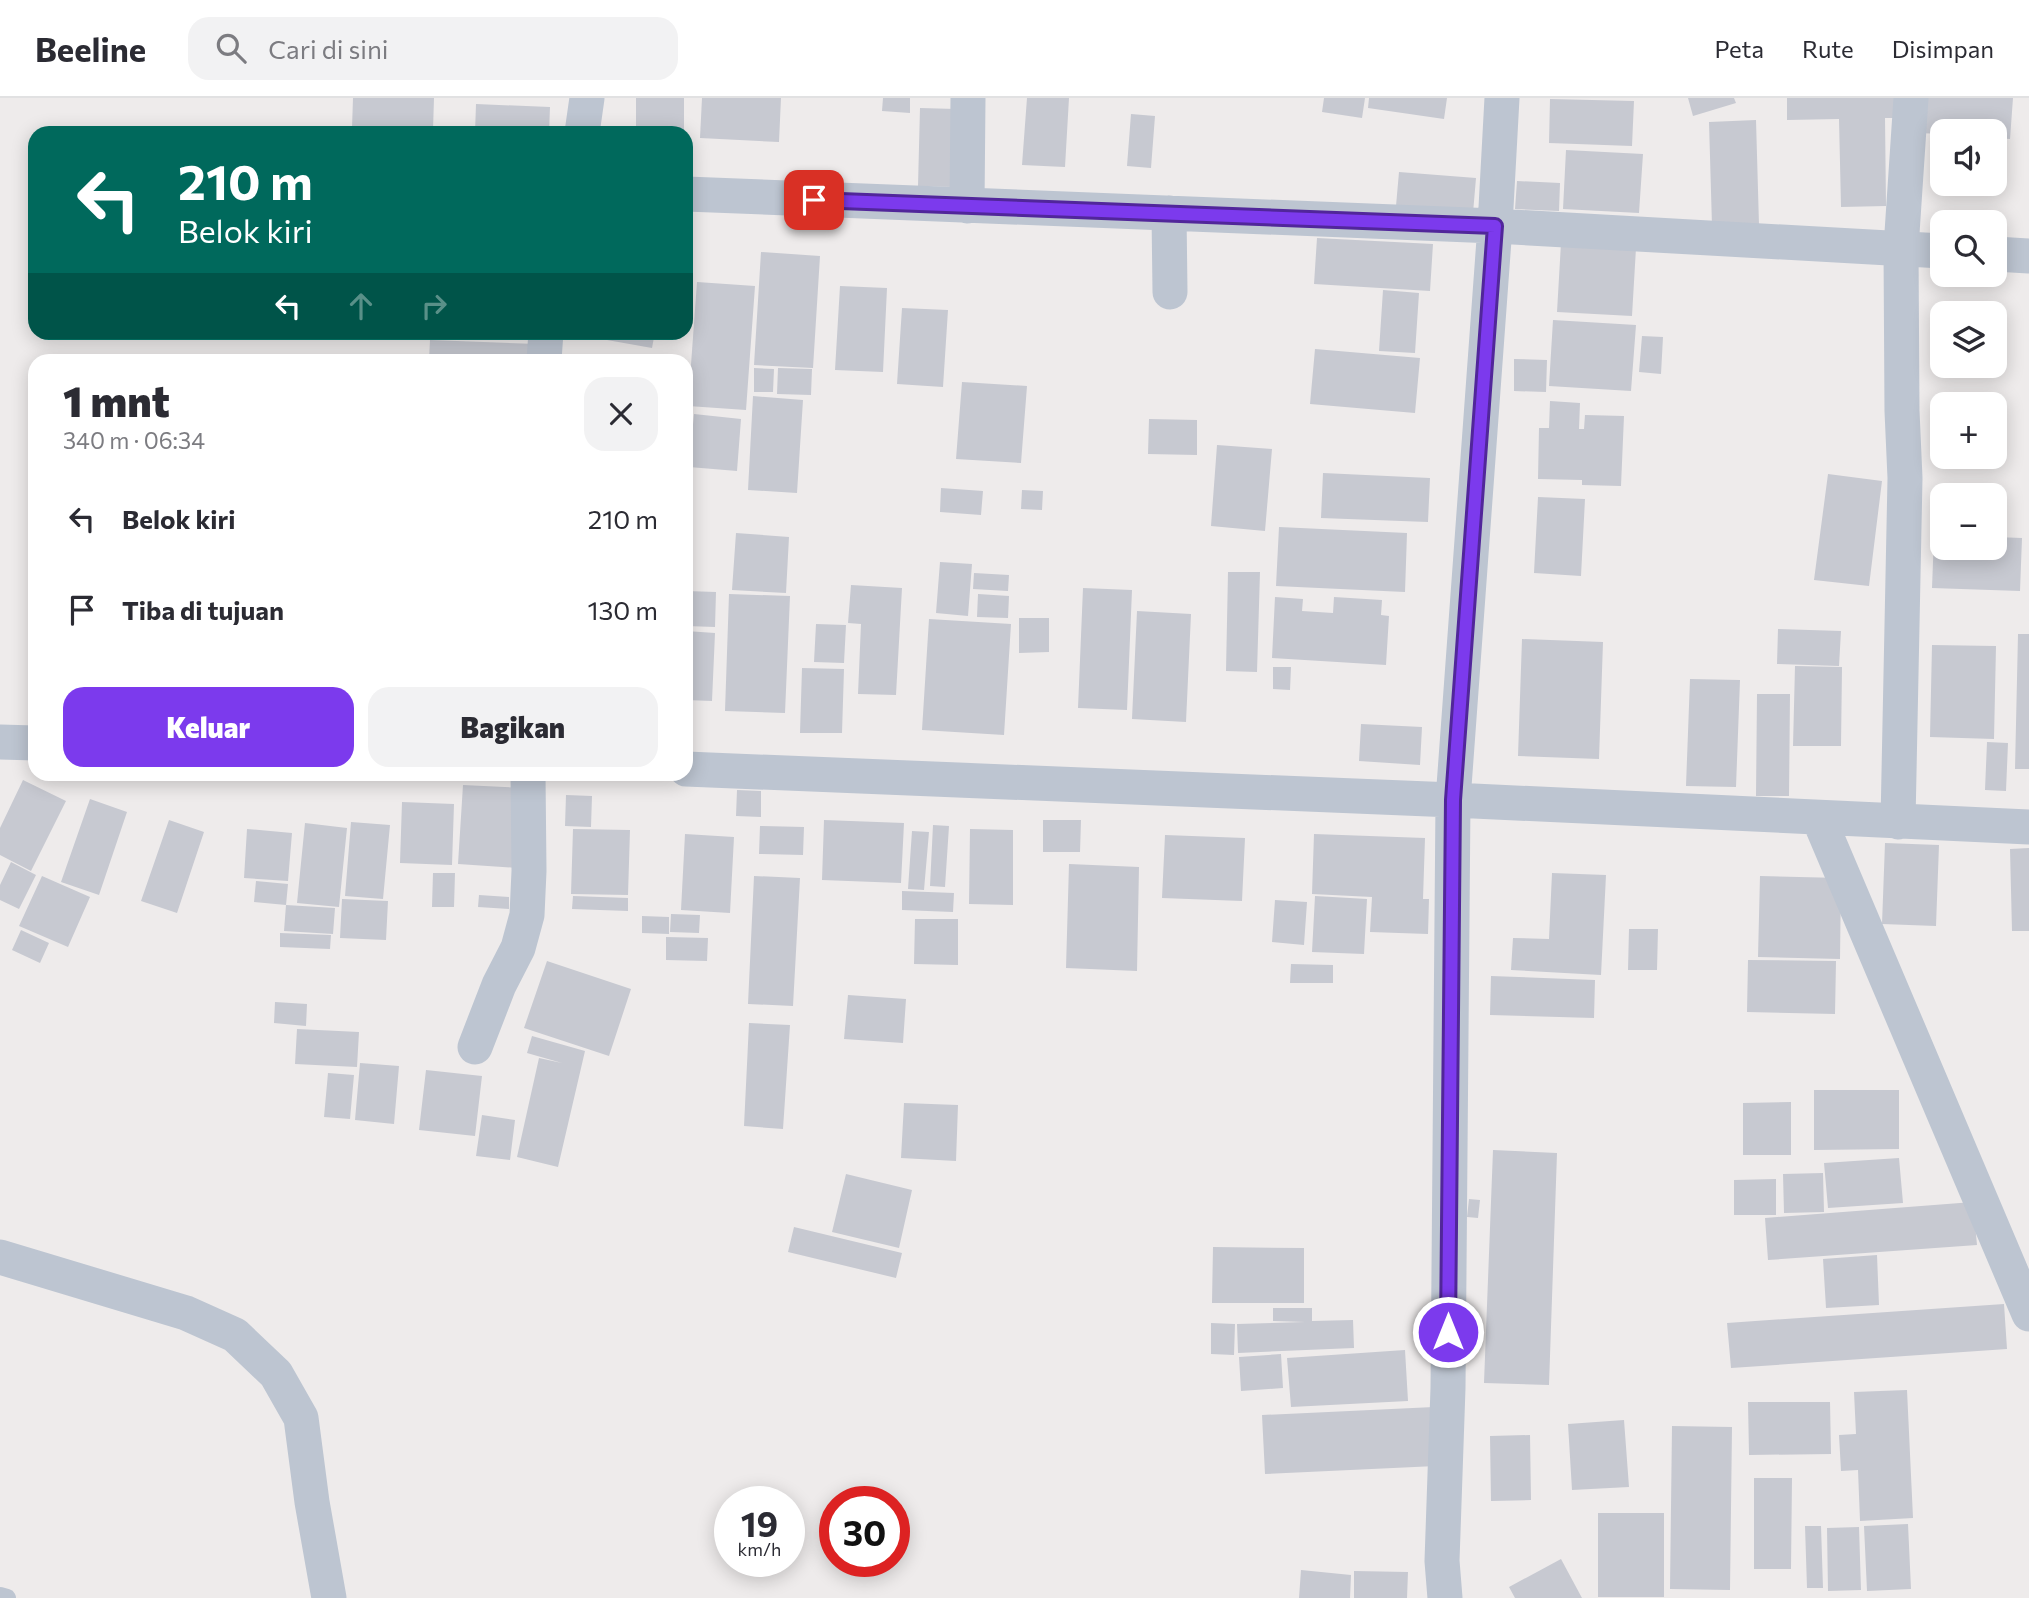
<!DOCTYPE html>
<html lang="id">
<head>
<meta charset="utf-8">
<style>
	body { margin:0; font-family:Commissioner,sans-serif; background:#f2f2f3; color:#2b2b33; height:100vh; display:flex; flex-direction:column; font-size:26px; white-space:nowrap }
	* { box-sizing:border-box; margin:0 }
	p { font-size:23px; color:#7c7c81 }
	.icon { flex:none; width:38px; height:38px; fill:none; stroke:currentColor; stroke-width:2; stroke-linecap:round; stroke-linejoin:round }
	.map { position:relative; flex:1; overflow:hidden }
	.panel { position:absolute; left:28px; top:256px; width:665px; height:427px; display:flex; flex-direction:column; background:#fff; border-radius:21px; box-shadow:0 4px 18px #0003 }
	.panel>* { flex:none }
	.hud { position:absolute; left:28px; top:28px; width:665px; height:214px; border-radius:21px; box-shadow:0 4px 18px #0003; background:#00695c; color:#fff; overflow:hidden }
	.buttons { position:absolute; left:1930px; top:21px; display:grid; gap:14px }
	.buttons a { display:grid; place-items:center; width:77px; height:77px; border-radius:14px; background:#fff; box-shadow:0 4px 18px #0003; font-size:35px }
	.speed { position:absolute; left:714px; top:1388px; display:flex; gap:14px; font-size:35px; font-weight:700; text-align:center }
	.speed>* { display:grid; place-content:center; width:91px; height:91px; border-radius:50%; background:#fff; box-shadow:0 4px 18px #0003; line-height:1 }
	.speed small { font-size:18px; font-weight:400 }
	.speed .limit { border:10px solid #d22; background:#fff; color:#111 }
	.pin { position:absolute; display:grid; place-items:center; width:60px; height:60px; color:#fff; margin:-30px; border-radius:14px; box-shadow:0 4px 10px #0006 }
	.me { position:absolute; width:77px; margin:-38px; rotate:0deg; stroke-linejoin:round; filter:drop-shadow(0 0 5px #0008) }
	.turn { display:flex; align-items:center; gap:24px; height:147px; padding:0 35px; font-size:32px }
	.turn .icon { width:91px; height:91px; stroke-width:2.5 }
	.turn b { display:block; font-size:49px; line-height:60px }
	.lanes { display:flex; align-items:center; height:66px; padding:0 35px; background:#0003; justify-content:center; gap:35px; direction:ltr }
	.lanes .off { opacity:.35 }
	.round { display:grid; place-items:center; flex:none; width:74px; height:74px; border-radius:21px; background:#f2f2f3 }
	.headline { display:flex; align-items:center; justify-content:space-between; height:119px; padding:0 35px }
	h1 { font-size:42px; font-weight:800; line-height:52px }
	.button { display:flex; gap:14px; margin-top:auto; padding:14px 35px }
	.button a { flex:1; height:80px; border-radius:21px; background:#7c3aed; color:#fff; font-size:28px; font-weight:800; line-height:80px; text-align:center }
	.button a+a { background:#f2f2f3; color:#2b2b33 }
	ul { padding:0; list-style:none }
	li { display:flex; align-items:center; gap:21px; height:91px; padding:0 35px }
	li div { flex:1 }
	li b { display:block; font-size:26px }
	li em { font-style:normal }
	header { display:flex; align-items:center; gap:42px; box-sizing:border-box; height:98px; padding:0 35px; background:#fff; border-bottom:2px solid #e1e1e2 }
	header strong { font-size:33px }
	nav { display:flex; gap:38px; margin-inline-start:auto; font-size:24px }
	.search { width:490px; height:63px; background:#f2f2f3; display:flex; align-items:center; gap:18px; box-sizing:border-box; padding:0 24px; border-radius:21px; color:#7c7c81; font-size:26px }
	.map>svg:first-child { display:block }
	.building { fill:#c7c9d1 }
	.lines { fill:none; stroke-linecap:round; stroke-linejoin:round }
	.service { stroke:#bdc5d1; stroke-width:18 }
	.minor { stroke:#bdc5d1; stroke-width:35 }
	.route-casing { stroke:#51269a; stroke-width:18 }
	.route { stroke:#7c3aed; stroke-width:12 }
</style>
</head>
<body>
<header>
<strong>Beeline</strong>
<div class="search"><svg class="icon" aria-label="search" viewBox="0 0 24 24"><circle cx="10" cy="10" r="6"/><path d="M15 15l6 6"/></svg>Cari di sini</div>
<nav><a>Peta</a><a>Rute</a><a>Disimpan</a></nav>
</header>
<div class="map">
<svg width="2029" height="1500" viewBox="0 0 2029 1500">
	<rect width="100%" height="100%" fill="#eeebeb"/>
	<path class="building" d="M353,0H434L433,32L352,30Z
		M636,0H684V35H636Z
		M702,0H781L779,44L700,40Z
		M883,0H910V15L882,13Z
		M1027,0H1069L1065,69L1022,67Z
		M1324,0H1365L1362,20L1322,14Z
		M1369,0H1447L1444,21L1368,10Z
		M1688,0H1734L1736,5L1693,18Z
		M1787,0H1899L1900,20H1885L1886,108L1841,109L1839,21L1787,22Z
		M1921,0H2013L2010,41L1995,40V33H1942V36L1919,35Z
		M1550,1L1634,3L1632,48L1549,45Z
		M476,6L550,9L549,35H475Z
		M920,10L956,11L954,89L918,88Z
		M1131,16L1155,18L1151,70L1127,68Z
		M1756,22L1759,127L1712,128L1709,24Z
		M1566,52L1643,56L1639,115L1563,111Z
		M1399,74L1476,80L1473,115L1396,108Z
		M1517,83L1560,85L1559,113L1515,111Z
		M1317,140L1433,146L1430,193L1314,186Z
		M1561,145L1636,150L1632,218L1557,214Z
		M761,154L820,158L813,270L754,267Z
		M697,184L755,188L746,312L688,308Z
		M840,188L887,190L883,274L835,272Z
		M1383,192L1419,195L1415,255L1379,253Z
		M902,210L948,212L943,289L897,286Z
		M1553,222L1636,227L1631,293L1549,288Z
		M608,234H655L652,250L607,242Z
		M1642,238L1663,239L1661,276L1639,274Z
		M430,242L537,246L536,262H429Z
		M1315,251L1420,260L1415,315L1310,306Z
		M1514,261L1547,262L1546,294L1514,293Z
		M754,270L774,271L773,294H754Z
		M778,270L812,271L811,297L777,296Z
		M962,284L1027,288L1021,365L956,361Z
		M753,298L803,302L797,395L748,392Z
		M1550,303L1580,305L1579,331H1584L1585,317L1624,318L1621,388L1582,387V382L1538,381L1539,330H1549Z
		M694,316L741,321L737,373L689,369Z
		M1149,321L1197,322V357L1148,356Z
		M1217,347L1272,351L1265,433L1211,428Z
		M1323,375L1430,380L1428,424L1321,420Z
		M1828,376L1882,383L1869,488L1814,482Z
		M941,390L983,393L981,417L940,414Z
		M1022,392L1043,393L1042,412L1021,411Z
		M1538,399L1585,401L1581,478L1534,475Z
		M1279,429L1407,435L1405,494L1276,488Z
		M736,435L789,439L786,495L732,492Z
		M1934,437H1942V450H1995V439L2022,440L2020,493L1932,490Z
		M940,464L972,466L968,518L936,515Z
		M1228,474H1260L1257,574L1226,573Z
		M974,475L1009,477L1008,493L973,491Z
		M851,487L902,490L896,597L858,596L861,526L848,525Z
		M1083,490L1132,492L1127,612L1078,610Z
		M686,493L716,494L715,529L686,528Z
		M729,496L790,498L785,615L725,613Z
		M978,496L1009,498L1008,520L977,519Z
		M1275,499L1303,501L1302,513L1333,515L1334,499L1382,502L1381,517L1389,518L1386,567L1272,560Z
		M1137,513L1191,516L1186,624L1132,621Z
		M1019,520H1049V554L1019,555Z
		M929,521L1011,526L1004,637L922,632Z
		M816,526L846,527L844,565L814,564Z
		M1778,531L1841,533L1839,568L1777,566Z
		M686,533L715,535L712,603L686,602Z
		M2018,536H2029V671H2015Z
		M1522,541L1603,544L1599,661L1518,658Z
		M1932,547L1996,548L1994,641L1930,639Z
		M1795,568L1842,569L1841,648H1793Z
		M1273,569H1291L1290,592L1273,591Z
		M802,570L844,571L842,635H800Z
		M1690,581L1740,582L1736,689L1686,688Z
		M1757,596H1790L1789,698H1756Z
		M1361,626L1422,629L1420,667L1359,663Z
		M1987,644L2008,645L2006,693L1985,692Z
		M23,682L66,703L31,773L0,757V730Z
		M463,687L523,690L518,770L458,766Z
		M737,692L761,693V719L736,718Z
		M566,697L592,698L591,729L565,728Z
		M90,701L127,714L99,797L61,784Z
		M402,704L454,706L452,767L400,765Z
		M169,722L204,734L177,815L141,803Z
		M824,722L904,725L901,785L822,782Z
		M1043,722H1081L1080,754H1043Z
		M351,724L390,727L383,801L345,798Z
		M305,725L347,730L339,809L297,805Z
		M933,727L949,728L945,789L930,788Z
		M760,728L804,729L803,757L759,756Z
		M247,731L292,735L288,783L244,780Z
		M573,731L630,732L628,797L571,796Z
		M970,731L1013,732V807L969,806Z
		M912,733L929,734L924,792L908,791Z
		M685,736L734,739L730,815L681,812Z
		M1314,736L1425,740L1423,801H1429L1428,836L1370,834L1372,799L1312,796Z
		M1165,737L1245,740L1242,803L1162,800Z
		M1885,745L1939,747L1936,828L1882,826Z
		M2029,750V833H2012L2010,751Z
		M11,764L36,777L19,811L0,802V787Z
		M1069,766L1139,769L1137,873L1066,870Z
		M433,775H455L454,809H432Z
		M1552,775L1606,777L1601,877L1511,872L1513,840L1549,841Z
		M42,778L90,799L68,849L19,828Z
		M754,778L800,780L793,908L748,906Z
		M1760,778L1841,780L1840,861L1758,859Z
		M256,783L288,786L286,807L254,804Z
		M902,793L954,795L953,814L902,812Z
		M479,797L509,799V811L478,809Z
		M573,798L628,800V813L572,811Z
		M1315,798L1367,801L1364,856L1312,854Z
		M342,801L388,803L386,842L340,840Z
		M1275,802L1307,804L1304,847L1272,844Z
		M286,807L335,810L333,836L284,833Z
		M671,816L700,817L699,835L670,834Z
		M642,818L669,819V836L642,835Z
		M915,821H958V867L914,866Z
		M1629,831H1658L1657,872H1628Z
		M21,832L49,845L40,865L12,852Z
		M280,835L331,837L330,851L280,849Z
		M666,839L708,840L707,863L666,862Z
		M1748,862L1836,863L1835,916L1747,914Z
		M547,863L631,891L609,958L524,930Z
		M1291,866L1333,867V885H1290Z
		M1491,878L1595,882L1594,920L1490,917Z
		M848,897L906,901L903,945L844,941Z
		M275,904L307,906L306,928L274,925Z
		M749,925L790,927L783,1031L744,1028Z
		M297,931L359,934L357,969L295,966Z
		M532,938L585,953L558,1069L517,1059L539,960L562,965L527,955Z
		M360,965L399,968L394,1026L355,1022Z
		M426,972L482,978L475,1038L419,1032Z
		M328,975L354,977L350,1021L324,1019Z
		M1814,992H1899V1051L1814,1052Z
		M1791,1004V1057H1743V1005Z
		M904,1005L958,1007L956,1063L901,1060Z
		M482,1017L515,1022L510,1062L476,1058Z
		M1493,1052L1557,1055L1549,1287L1484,1285Z
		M1899,1060L1903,1105L1828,1110L1824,1065Z
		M1823,1075L1824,1114L1784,1115L1783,1076Z
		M846,1076L912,1092L899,1150L832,1134Z
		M1776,1081V1117H1734V1082Z
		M1469,1101L1480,1102L1478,1120L1467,1119Z
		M1973,1104L1977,1147L1768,1162L1765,1120Z
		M794,1129L902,1155L896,1180L788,1154Z
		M1213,1149L1304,1150V1205H1212Z
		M1877,1157L1879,1207L1826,1210L1823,1161Z
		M2004,1206L2007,1251L1731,1270L1727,1225Z
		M1273,1210H1312V1223L1353,1222L1354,1250L1238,1255L1237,1226L1305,1224L1273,1223Z
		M1211,1225L1235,1226L1234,1257L1211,1256Z
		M1405,1252L1408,1303L1291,1309L1287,1260Z
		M1281,1256L1283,1290L1241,1293L1239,1259Z
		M1907,1292L1913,1420L1860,1423L1858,1372L1841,1373L1839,1337L1856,1336L1854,1294Z
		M1748,1304H1830L1831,1356L1749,1357Z
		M1434,1309L1436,1368L1265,1376L1262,1317Z
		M1624,1322L1629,1389L1572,1392L1568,1326Z
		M1672,1328L1732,1329L1730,1492L1670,1491Z
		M1530,1337L1531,1402L1491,1403L1490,1338Z
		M1754,1380H1792L1791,1471H1754Z
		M1598,1415H1664V1499H1598Z
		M1908,1426L1911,1491L1867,1493L1864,1428Z
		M1805,1428H1821L1823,1490H1807Z
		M1859,1429L1861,1492L1828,1493L1827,1430Z
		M1561,1461L1582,1500H1515L1509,1489Z
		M1301,1472L1351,1477L1350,1500H1299Z
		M1354,1473L1408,1474L1407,1500H1354Z"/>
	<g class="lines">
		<path class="service" d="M0,1498L7,1500"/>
		<path class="minor" d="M582,35L587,0
			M686,96L1495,128L1942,153
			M967,108L968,0
			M1169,115L1170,194
			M1995,156L2029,158
			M544,262L546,234
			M0,644L35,645
			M686,671L1453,702L2029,729
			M1819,721L2029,1216
			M1898,724L1905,380L1902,313L1901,150L1911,0
			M475,949L499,887L518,850L527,817L529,773L528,676
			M0,1159L186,1215L235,1237L276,1276L301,1320L312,1404L329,1500
			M1445,1500L1442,1463L1448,1290L1453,702L1495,128L1502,0"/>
	</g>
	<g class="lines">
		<defs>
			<path id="route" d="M814,102L1495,128L1453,702L1448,1234"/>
		</defs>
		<use href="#route" class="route-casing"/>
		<use href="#route" class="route"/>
	</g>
</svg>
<div class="buttons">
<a><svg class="icon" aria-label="sound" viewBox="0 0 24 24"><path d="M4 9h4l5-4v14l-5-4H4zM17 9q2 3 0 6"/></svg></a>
<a><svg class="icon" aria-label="search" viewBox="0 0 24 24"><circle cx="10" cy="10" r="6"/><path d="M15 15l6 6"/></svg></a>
<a><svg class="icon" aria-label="layers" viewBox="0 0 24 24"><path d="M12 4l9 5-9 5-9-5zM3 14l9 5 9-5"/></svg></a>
<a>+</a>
<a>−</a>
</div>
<div class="speed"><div>19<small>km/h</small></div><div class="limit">30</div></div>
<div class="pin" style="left:814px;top:102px;background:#d93025"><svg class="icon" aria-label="arrive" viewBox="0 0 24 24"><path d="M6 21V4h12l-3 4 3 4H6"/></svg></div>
<svg class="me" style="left:1448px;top:1234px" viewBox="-20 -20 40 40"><circle r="17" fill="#7c3aed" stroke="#fff" stroke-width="3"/><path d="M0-11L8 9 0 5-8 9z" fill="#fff"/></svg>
<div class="hud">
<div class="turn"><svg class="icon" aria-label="left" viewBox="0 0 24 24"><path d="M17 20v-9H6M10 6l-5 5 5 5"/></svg><div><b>210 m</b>Belok kiri</div></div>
<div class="lanes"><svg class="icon" aria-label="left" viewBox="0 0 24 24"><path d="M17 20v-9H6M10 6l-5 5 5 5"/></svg><svg class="icon off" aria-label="ahead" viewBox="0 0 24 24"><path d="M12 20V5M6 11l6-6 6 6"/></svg><svg class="icon off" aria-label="right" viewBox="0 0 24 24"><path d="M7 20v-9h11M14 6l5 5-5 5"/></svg></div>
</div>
<section class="panel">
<div class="headline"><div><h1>1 mnt</h1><p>340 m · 06:34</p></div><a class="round"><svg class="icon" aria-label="close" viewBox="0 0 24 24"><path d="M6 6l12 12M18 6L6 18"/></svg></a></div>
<ul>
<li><svg class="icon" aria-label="left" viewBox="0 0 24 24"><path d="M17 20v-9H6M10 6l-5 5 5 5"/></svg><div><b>Belok kiri</b></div><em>210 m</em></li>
<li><svg class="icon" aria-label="arrive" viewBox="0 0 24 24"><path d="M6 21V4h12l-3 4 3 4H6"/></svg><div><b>Tiba di tujuan</b></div><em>130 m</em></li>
</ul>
<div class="button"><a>Keluar</a><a>Bagikan</a></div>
</section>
</div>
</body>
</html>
